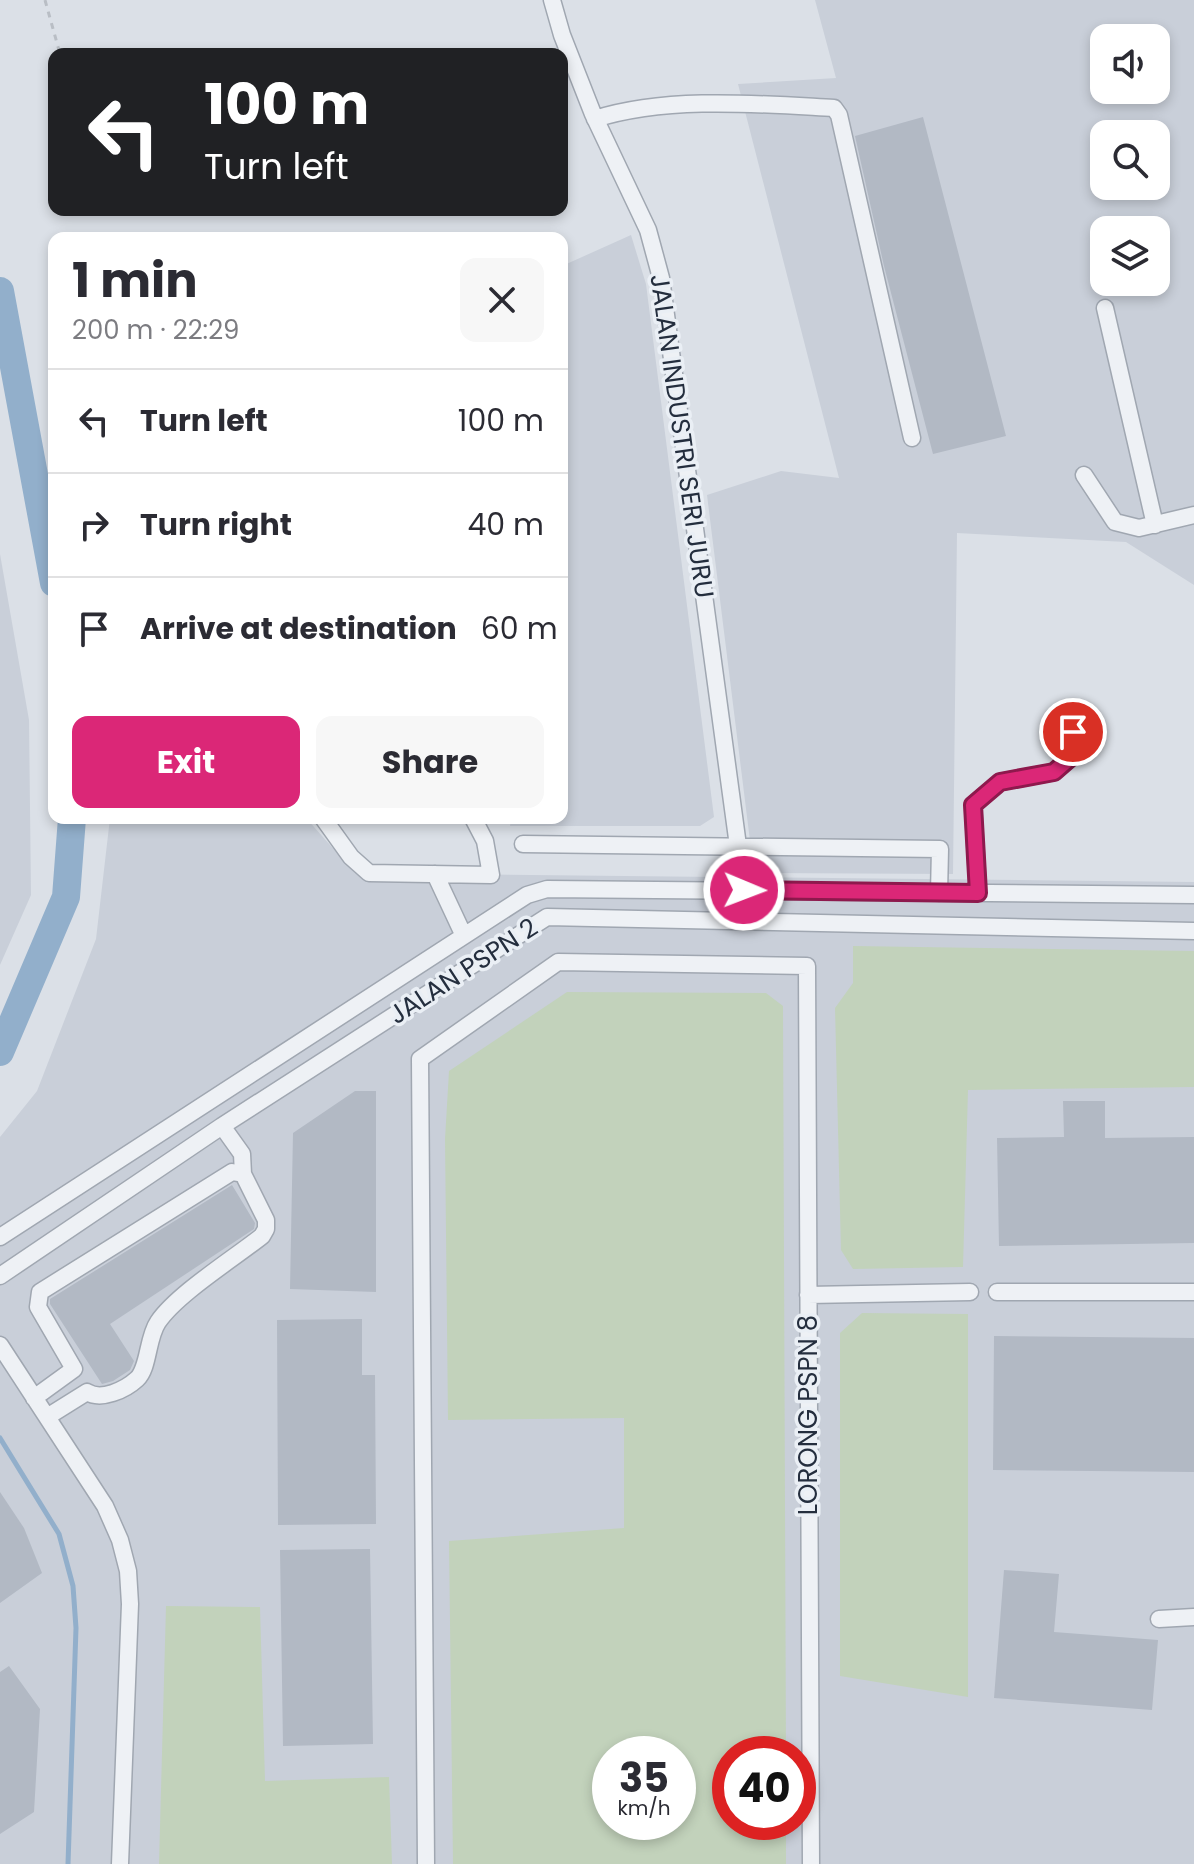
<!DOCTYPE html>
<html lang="en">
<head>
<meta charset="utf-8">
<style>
	body { margin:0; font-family:Poppins,sans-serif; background:#f7f7f7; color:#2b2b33; height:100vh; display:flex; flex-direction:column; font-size:30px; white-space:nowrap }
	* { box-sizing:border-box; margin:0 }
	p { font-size:26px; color:#7c7c81 }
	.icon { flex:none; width:44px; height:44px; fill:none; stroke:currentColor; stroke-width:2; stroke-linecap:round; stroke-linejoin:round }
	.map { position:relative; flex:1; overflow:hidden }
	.drawer { position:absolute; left:48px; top:232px; width:520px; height:592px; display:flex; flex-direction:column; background:#fff; border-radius:16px; box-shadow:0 4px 12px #0003 }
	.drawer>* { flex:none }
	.guide { position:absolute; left:48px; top:48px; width:520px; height:168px; border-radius:16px; box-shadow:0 4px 12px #0003; background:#202124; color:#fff; overflow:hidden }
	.tools { position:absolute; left:1090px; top:24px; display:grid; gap:16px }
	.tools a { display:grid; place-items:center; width:80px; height:80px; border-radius:16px; background:#fff; box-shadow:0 4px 12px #0003; font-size:40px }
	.speed { position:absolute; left:592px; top:1736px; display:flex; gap:16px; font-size:40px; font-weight:700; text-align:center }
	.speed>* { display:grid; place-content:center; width:104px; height:104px; border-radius:50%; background:#fff; box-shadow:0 4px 12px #0003; line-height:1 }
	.speed small { font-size:20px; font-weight:400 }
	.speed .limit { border:12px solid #d22; background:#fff; color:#111 }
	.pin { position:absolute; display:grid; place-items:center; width:68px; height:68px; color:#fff; margin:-34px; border:4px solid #fff; border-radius:50%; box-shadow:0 2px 8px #0007 }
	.me { position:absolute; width:88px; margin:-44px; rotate:91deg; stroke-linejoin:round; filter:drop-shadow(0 0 6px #0008) }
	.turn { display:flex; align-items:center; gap:28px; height:168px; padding:0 24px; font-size:36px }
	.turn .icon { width:104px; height:104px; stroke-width:2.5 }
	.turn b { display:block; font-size:56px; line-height:68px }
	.round { display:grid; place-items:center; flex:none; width:84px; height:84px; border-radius:16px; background:#f7f7f7 }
	.head { display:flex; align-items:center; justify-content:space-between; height:136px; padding:0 24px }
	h1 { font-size:48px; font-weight:700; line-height:60px }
	.action { display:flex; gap:16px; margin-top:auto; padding:16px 24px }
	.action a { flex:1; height:92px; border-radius:16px; background:#db2777; color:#fff; font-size:32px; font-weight:700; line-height:92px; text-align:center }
	.action a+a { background:#f7f7f7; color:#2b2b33 }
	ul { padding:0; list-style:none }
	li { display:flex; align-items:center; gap:24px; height:104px; padding:0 24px; border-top:2px solid #e1e1e2 }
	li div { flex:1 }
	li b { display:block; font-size:30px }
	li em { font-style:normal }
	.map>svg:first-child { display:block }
	.built { fill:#c9cfd9; fill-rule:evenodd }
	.green { fill:#c2d2bb; fill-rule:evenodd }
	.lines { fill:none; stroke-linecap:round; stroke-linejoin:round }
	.stream { stroke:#92afcb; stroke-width:5 }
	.river { stroke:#92afcb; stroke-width:28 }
	.building { fill:#b2b9c4 }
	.minor-casing { stroke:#a0a7b1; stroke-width:19 }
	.path { stroke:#b9bec5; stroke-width:3; stroke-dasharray:6 6; stroke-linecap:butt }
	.minor { stroke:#eef1f5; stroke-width:16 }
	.route-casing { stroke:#8e194d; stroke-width:20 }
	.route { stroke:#db2777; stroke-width:14 }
	.labels { text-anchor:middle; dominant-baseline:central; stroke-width:7; stroke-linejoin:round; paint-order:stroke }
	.street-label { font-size:26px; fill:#242e3e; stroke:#eaeff5 }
</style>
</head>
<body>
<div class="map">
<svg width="1194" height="1864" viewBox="0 0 1194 1864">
	<rect width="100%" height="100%" fill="#dbe0e7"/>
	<path class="built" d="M815,0H1194V585L1126,542L957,533L953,874L754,873L707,495L781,471L839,478L738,84L836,78ZM1104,38H1156V90H1104ZM1104,134H1156V186H1104ZM1104,230H1156V282H1104Z
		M631,235L646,284L714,817L700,826H510L511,818H562V266Z
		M0,554L29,720L31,895L0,965Z
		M110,818H306L355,873L1194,882V1864H0V1137L37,1091L96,939ZM610,1754H678V1822H610ZM730,1754H798V1822H730Z"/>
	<path class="green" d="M853,946L1194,951V1087L968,1090L963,1267L853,1269L841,1250L835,1008L853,983Z
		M567,992L766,993L783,1006L786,1754H730V1822H786V1864H453L449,1541L624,1528V1418L448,1420L445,1139L449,1071ZM610,1754H678V1822H610Z
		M862,1313L968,1314V1697L840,1676V1333Z
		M166,1606L260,1607L265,1781L389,1777L392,1864H159Z"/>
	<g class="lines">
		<path class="stream" d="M0,1438L59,1534L73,1586L76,1628L68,1864"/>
		<path class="river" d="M0,291L54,583
			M0,1052L66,897L72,818"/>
	</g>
	<path class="building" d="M923,117L1006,436L933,454L884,266L855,136Z
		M355,1091H376V1292L290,1289L293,1133Z
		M1063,1101H1105V1138L1194,1137V1243L999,1246L997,1138L1064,1137Z
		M232,1185L255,1223L254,1229L110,1324L134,1361L130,1370L113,1381L102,1384L50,1304V1299Z
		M362,1319V1375H375L376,1524L278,1525L277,1320Z
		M994,1336L1194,1338V1472L993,1470Z
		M0,1492L24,1528L42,1573L0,1603Z
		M370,1549L373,1744L283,1746L280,1550Z
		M1004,1570L1059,1574L1054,1632L1158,1640L1152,1710L994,1698Z
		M9,1666L40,1709L34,1812L0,1834V1672Z"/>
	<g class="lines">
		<defs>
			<path id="minor" d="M552,0L562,35L593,114L648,230L661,278L744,890
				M595,119C667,96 759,104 834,108L839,115L912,438
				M1105,308L1155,525
				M1084,475L1115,522L1139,528L1194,515
				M323,818L351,857L369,873L491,875L485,841L473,818
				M523,844L940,849L939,893
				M435,874L464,936
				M978,893L973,805L1000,782L1054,772L1070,758L1073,732L1070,710
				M222,1126L242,1154L243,1174
				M0,1237L527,895L547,889L1194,895
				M0,1276L222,1126L547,917L1194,931
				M997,1292H1194
				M808,1295L970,1292
				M0,1345L105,1506L120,1540L128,1571L130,1604L120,1864
				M34,1398L74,1369L38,1307L40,1292L232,1172L243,1174L266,1220V1229L262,1236C233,1259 177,1294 158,1322C147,1338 149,1368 137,1379C125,1390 101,1401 87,1392L47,1417
				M1159,1619L1194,1617
				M426,1864L420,1059L558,962L807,966L811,1864"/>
		</defs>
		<use href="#minor" class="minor-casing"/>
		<path class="path" d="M45,0L60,54"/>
		<use href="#minor" class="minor"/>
	</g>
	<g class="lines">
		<defs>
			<path id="route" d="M744,890L978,893L973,805L1000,782L1054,772L1070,758L1073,732"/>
		</defs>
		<use href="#route" class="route-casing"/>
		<use href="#route" class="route"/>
	</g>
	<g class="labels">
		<g class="street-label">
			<text transform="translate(682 436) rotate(82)">JALAN INDUSTRI SERI JURU</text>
			<text transform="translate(463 971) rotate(-33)">JALAN PSPN 2</text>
			<text transform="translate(808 1415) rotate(-90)">LORONG PSPN 8</text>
		</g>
	</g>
</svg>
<div class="tools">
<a><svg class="icon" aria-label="sound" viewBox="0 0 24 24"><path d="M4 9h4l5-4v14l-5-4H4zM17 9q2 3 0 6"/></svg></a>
<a><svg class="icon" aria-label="search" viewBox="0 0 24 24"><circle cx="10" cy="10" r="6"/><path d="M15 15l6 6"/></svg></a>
<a><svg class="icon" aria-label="layers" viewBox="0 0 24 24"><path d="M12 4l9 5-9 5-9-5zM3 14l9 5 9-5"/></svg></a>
</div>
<div class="speed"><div>35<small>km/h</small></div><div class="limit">40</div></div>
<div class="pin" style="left:1073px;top:732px;background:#d93025"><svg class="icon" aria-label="arrive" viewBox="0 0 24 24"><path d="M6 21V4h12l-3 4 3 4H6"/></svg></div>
<svg class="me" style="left:744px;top:890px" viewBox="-20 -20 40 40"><circle r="17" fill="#db2777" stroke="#fff" stroke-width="3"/><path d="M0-11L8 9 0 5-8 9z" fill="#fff"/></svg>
<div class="guide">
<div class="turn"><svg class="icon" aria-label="left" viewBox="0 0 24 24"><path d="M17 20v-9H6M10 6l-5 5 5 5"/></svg><div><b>100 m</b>Turn left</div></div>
</div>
<section class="drawer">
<div class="head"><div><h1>1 min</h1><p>200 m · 22:29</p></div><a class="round"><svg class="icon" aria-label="close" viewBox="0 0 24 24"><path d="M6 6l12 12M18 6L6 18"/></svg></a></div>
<ul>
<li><svg class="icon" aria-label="left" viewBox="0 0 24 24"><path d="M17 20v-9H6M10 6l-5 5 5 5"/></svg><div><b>Turn left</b></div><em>100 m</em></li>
<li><svg class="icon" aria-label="right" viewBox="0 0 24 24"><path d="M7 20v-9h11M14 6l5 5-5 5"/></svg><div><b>Turn right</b></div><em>40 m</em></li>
<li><svg class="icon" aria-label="arrive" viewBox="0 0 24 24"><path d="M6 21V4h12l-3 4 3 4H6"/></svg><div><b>Arrive at destination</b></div><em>60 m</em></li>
</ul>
<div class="action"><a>Exit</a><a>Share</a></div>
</section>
</div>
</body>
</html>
